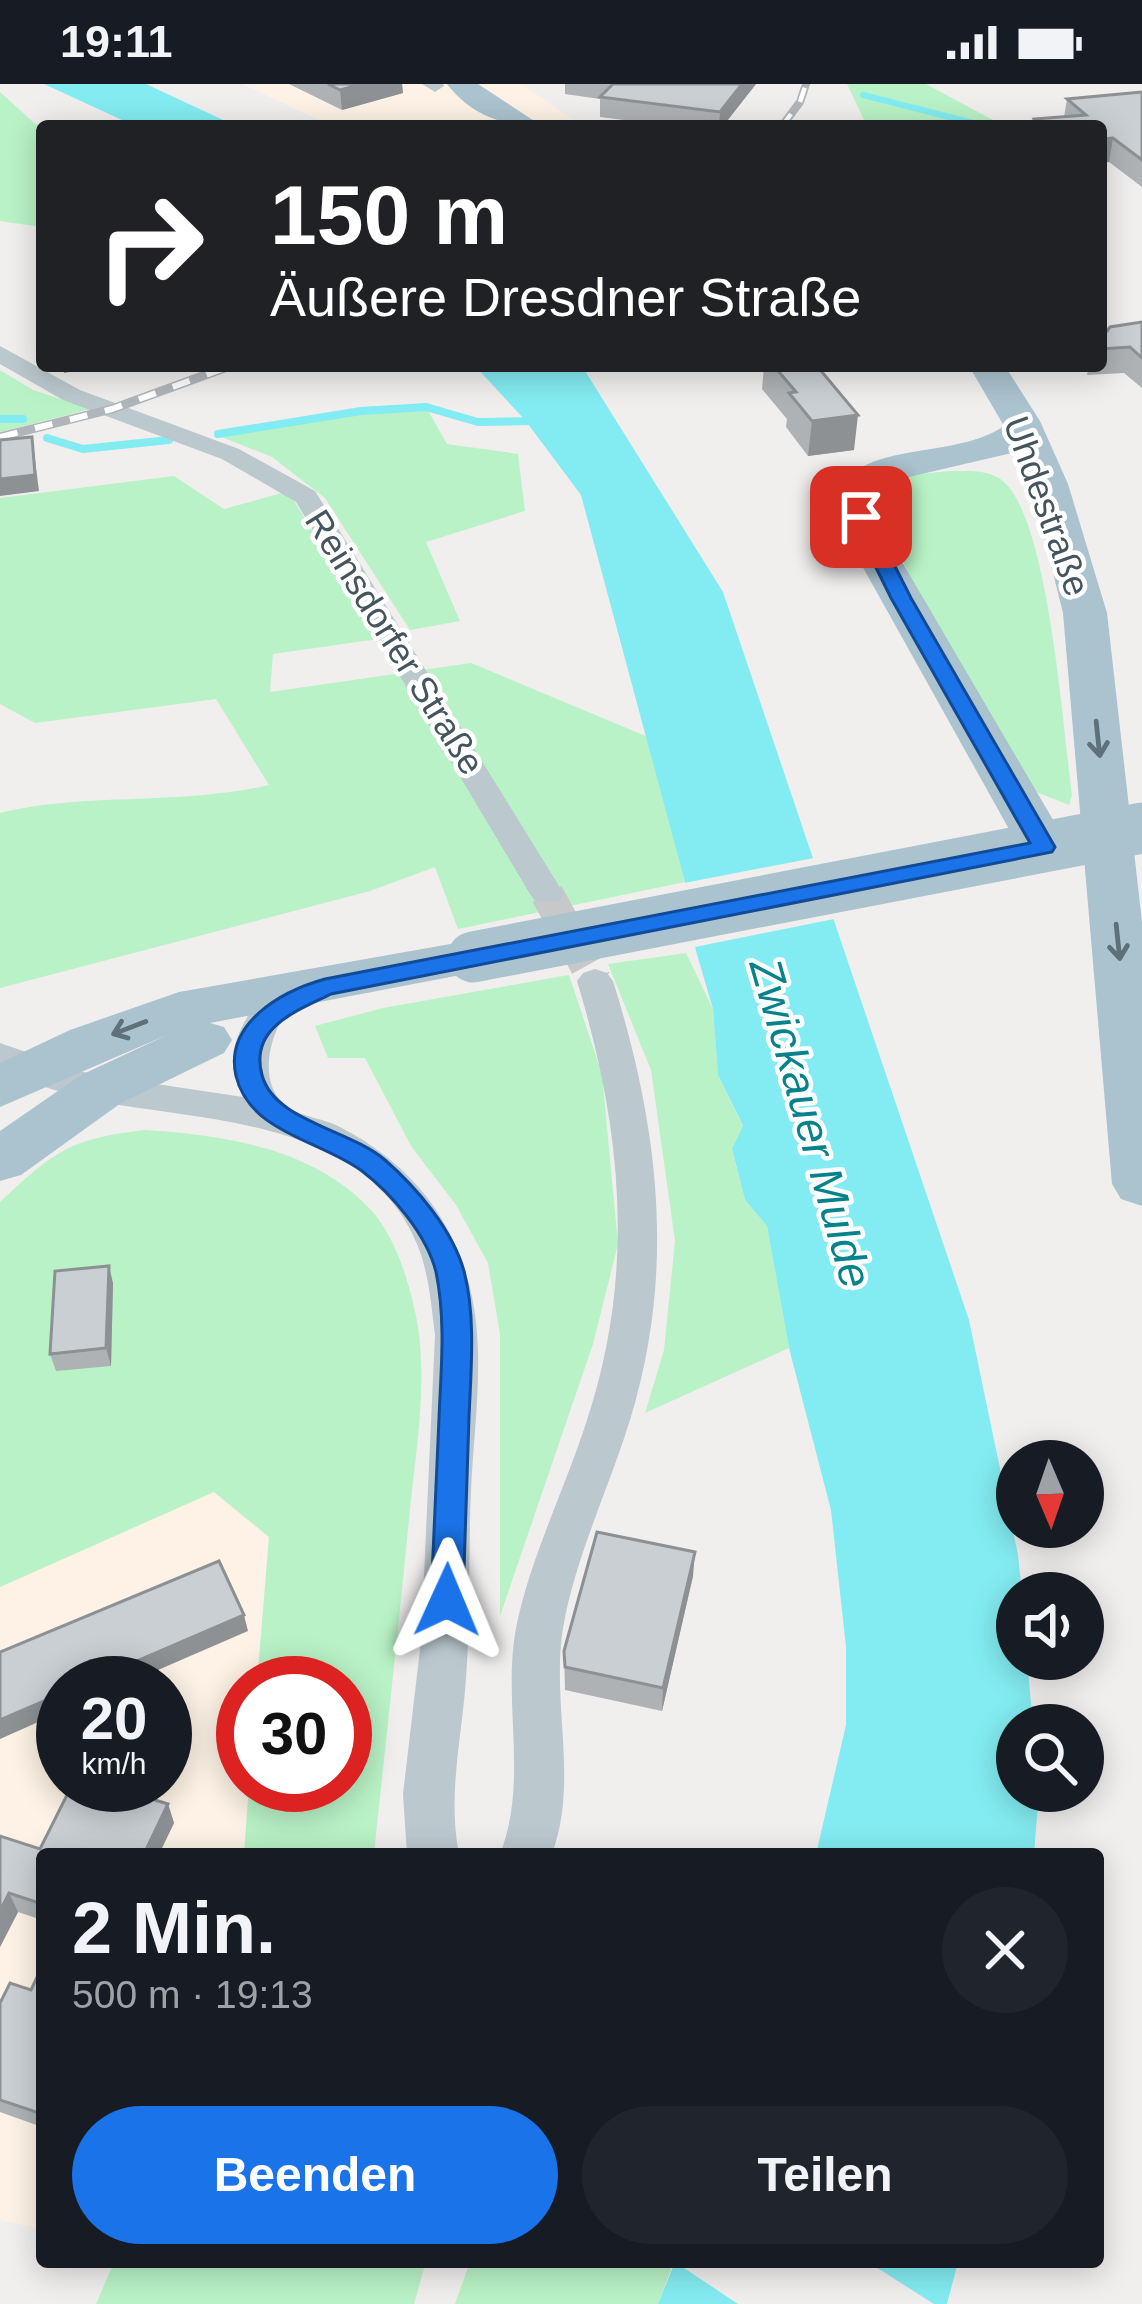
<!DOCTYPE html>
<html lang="de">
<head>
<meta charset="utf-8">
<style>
	body { margin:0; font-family:Helvetica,sans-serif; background:#20242c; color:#f1f3f6; height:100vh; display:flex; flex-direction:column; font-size:45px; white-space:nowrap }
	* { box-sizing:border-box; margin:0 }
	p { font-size:39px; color:#9ea1a6 }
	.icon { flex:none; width:66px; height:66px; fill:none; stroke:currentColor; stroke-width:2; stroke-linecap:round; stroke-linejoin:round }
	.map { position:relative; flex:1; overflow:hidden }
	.panel { position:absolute; left:36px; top:1764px; width:1068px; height:420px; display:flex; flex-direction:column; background:#171b24; border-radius:12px; box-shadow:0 6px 30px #0003 }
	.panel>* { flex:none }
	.hud { position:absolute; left:36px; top:36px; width:1071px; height:252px; border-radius:12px; box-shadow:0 6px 30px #0003; background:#202124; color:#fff; overflow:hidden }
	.needle { width:78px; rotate:178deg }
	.controls { position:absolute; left:996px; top:1356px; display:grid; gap:24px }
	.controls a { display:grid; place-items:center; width:108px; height:108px; border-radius:50%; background:#171b24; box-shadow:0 6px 30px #0003; font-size:60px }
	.speed { position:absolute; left:36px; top:1572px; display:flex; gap:24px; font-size:60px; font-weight:700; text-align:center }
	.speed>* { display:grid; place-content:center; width:156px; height:156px; border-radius:50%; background:#171b24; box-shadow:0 6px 30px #0003; line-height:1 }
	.speed small { font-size:30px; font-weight:400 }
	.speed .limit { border:18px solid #d22; background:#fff; color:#111 }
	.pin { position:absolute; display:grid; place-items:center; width:102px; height:102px; color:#fff; margin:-51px; border-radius:24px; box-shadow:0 6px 18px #0006 }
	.me { position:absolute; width:132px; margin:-66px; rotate:1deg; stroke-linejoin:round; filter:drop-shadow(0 0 9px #0008) }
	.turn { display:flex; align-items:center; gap:42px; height:252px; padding:0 36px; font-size:54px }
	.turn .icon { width:156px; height:156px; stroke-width:2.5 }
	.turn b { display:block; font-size:84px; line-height:102px }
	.round { display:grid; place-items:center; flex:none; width:126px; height:126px; border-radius:63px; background:#20242c }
	.summary { display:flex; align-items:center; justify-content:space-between; height:204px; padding:0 36px }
	h1 { font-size:72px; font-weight:600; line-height:90px }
	.cta { display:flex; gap:24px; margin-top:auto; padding:24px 36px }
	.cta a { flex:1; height:138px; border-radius:72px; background:#1a73e8; color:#fff; font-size:48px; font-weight:600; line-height:138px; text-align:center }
	.cta a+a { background:#20242c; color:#f1f3f6 }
	.status { display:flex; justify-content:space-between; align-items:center; height:84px; padding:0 60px; background:#171b24; direction:ltr }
	.status svg { height:33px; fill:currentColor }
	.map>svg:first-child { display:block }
	.commercial { fill:#fdf2e5; fill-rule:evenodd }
	.green { fill:#b9f2c6 }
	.water { fill:#83ecf2 }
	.pier { fill:#f1eeee }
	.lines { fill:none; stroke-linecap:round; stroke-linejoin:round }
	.stream-far1 { stroke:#83ecf2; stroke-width:6 }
	.stream { stroke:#83ecf2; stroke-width:8 }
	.minor-tunnel { stroke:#c6c8ca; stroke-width:33; stroke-dasharray:33 16; stroke-linecap:butt }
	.minor { fill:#bbc8ce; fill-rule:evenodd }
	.primary { fill:#abc3cf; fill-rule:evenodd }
	.rail-far1-casing { stroke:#b0b5b9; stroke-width:8 }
	.rail-casing { stroke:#b0b5b9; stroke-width:9 }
	.rail-far1 { stroke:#fff; stroke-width:4.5; stroke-dasharray:15; stroke-linecap:butt }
	.rail { stroke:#fff; stroke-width:6; stroke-dasharray:18; stroke-linecap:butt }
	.primary-bridge { stroke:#abc3cf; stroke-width:51 }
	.wall { fill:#aeb2b5 }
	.shaded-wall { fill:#8d9194 }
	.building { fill:#cacfd3; stroke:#8d9194; stroke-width:3 }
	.oneway { stroke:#5e707a }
	.route { fill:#1a73e8; stroke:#114b97; stroke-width:3 }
	.labels { text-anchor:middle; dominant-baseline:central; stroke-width:9; stroke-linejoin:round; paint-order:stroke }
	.far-street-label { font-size:36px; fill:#45555d; stroke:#fff }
	.water-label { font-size:45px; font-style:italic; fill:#06838a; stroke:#fff }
</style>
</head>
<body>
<div class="status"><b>19:11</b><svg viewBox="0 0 49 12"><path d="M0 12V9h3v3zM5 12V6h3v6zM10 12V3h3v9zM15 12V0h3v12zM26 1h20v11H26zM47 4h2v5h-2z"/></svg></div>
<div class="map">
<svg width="1142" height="2220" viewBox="0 0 1142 2220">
	<rect width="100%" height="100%" fill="#f1eeee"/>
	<path class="commercial" d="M242,0H521L583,42H332Z
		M213,1408L269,1453L257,1599H243V1701H249L244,1770H42V2145L0,2136V1503ZM63,1599H165V1701H63Z"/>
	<path class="green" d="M847,0H926L1004,42H867Z
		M0,8L42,46V143L0,137Z
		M0,286L33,306L91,325L0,348Z
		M426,323L447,360L518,370L525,427L426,458L460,537L410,546L325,414L272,373L219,352L361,327Z
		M950,387C968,387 989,385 1003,397C1049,436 1063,645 1072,711L1069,721L1029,705C1001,655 866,443 885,400L909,391Z
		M174,392L224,425L282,409L294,417L378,555L273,570L270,608L471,579L648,653L685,798L458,845L435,783L370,807L0,904V729C87,708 181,722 269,701L216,615L35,639L0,620V414Z
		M686,869L713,925L718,991L743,1043L732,1066L745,1116L767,1142L789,1264L645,1329L664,1266L675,1157L651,986L608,880Z
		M569,891L602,990L618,1160L593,1260L500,1532V1250L488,1179L456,1121L411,1062L365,974H328L315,942L383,924Z
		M145,1046C224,1051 313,1064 371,1126C397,1154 412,1207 418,1243C427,1302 416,1367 410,1425C399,1540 386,1655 374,1770H244L249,1701H345V1599H257L269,1453L214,1408L0,1503V1118C55,1067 69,1055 145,1046Z
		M114,2178H426L414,2220H96Z
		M470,2178H663L671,2185L658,2220H455Z"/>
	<path class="water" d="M44,0H146L236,42H135Z
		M475,282H582L723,508L969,1236L1018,1471L1022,1509H1017V1575H1027L1033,1641H1017V1707H1039L1034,1770H816L846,1641V1563L831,1426L789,1264L767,1142L745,1116L732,1065L743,1042L718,991L713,925L696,867L685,798L581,411L525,336Z
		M675,2178H958L947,2220H658Z"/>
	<path class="pier" d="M819,773L839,834L690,864L679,800Z
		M675,2178H868L934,2220H738Z"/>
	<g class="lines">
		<path class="stream-far1" d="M863,11L985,42"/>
		<path class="stream" d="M0,335H23
			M218,350L361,327L426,323L478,338L534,337
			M47,354L83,365L169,356"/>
		<path class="minor-tunnel" d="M547,810L595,897"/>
		<path class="minor" d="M422,0H443L444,2L435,8Z
			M0,262L80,306L239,365L315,407L564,810L559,817H535L530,810L296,418L222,375L63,316L0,280Z
			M595,885L607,889L613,897C659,1044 676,1186 630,1336C609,1404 575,1474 563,1544C551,1620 579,1696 552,1770H500C529,1696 502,1620 516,1544C530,1474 565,1405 587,1336C636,1187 622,1045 577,897L583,889Z
			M265,921L278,925L283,933C268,959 258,1003 289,1024C303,1033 325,1035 340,1043C403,1076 445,1122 466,1190C488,1258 474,1337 471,1407C468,1474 471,1541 465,1607C460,1662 448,1715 459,1770H407L403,1710L421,1557L435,1251C431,1220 429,1189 417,1160C365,1035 207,1038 96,1017C63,1010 31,999 0,986V959L90,990L243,1013C225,979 233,956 252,925Z"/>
		<path class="primary" d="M447,0H478L542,42C503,42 472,32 447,0Z
			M969,282H1005L1040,337L1068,400L1107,529L1142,838V1122L1121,1115L1112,1100L1063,529L1039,433L1016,368L896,396C867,418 885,444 898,471L1069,763L1062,774L1044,778L1026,774L1019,763L856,471C796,341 941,386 1004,342Z
			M473,856L492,861L500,873L492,885L210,939L224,943L232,956L224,969L121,1019L21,1091L0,1097V1047L81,991L167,951L0,1023V979L70,946L179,908Z"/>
		<defs>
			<path id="rail-far1" d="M782,42L800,18L806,0"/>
			<path id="rail" d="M0,353L112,325L230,282"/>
		</defs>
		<use href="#rail-far1" class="rail-far1-casing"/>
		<use href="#rail" class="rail-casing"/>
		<use href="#rail-far1" class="rail-far1"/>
		<use href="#rail" class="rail"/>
		<path class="primary-bridge" d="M473,873L1142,744"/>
	</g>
	<path class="wall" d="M289,0H402L403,9L342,26Z
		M565,0H756L723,42H672L600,33V15L565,10Z
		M1142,8V103L1109,78L1101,79V42H1033L1034,35L1064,33L1067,15Z
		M1142,238V304L1124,289L1087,291L1089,282H1101V255Z
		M764,282H817L854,366L808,372L786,343L787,335L762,305Z
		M113,1199L111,1282L56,1287L50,1270Z
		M693,1492L662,1627L565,1606L564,1567Z
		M160,1706L155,1716L168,1720L174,1739L159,1770H42V1836L18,1828L0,1863V1752L40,1765Z
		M42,1883V2043L0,2028V1919L31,1906Z"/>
	<path class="shaded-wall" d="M362,0H402L403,9L342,26L340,6Z
		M742,0H756L723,42H719L720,28Z
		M1113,54L1109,78L1101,79V55Z
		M63,282H101L64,289Z
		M858,331L854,366L808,372L812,337Z
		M32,353L39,407L0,412V395Z
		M109,1182L113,1199L111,1282L106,1264Z
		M695,1468L693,1492L662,1627L663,1604Z
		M244,1531L248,1547L128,1599H86Z
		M63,1609V1627L0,1655V1636Z
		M147,1701H159L160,1706L148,1731L142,1712Z
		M168,1720L174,1739L159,1770H144Z
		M9,1809L18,1828L0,1863V1827Z"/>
	<path class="building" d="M328,0H362L340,6Z
		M613,0H742L720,28L600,13Z
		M1142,8V76L1113,54L1101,55V42H1038L1034,35L1086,31L1067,15Z
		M1142,238V274L1130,263L1101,265V255L1110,243Z
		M774,282H817L858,331L812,337L789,309L796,308Z
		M32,353L35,391L0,395V356Z
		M109,1182L106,1264L50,1270L55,1187Z
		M597,1448L695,1468L663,1604L565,1583L564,1567Z
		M219,1477L244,1531L86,1599H63V1609L0,1636V1568Z
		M72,1701H147L142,1712L168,1720L144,1770H42V1820L9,1809L0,1827V1752L40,1765Z
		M42,1883V2030L0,2016V1919L10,1899L31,1906Z"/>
	<defs><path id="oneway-shaft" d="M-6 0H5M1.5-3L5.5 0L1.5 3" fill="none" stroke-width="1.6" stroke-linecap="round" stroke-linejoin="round" transform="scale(3)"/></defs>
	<g class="oneway">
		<use href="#oneway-shaft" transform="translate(1098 655) rotate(84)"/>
		<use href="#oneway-shaft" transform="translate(1118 858) rotate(84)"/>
		<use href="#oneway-shaft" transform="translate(129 944) rotate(159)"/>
	</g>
	<path class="route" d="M861,427L870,433L911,514L1055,763L1052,768L331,910C297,927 249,943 262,991C274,1037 349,1045 385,1076C417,1104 452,1145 464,1187C476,1233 471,1286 469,1333C467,1394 465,1455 463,1516L459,1526L447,1530L435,1526L431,1516C434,1455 436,1395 439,1334C441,1286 446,1236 436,1188C427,1151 392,1110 362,1087C320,1056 250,1049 236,992C224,939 282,907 325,895L1030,759L891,514L851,433Z"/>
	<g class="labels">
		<g class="far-street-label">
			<text transform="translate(1047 422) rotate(70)">Uhdestraße</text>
			<text transform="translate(395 558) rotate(58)">Reinsdorfer Straße</text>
		</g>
		<g class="water-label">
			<text transform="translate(811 1039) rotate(74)">Zwickauer Mulde</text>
		</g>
	</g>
</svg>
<div class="controls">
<a><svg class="needle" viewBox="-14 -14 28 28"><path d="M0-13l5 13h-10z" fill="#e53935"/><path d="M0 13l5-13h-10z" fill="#9ea1a6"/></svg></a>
<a><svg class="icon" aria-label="sound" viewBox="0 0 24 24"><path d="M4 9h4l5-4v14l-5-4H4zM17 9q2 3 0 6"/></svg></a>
<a><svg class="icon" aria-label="search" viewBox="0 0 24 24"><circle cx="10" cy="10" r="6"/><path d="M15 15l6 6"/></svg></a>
</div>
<div class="speed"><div>20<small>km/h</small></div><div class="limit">30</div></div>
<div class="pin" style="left:861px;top:433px;background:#d93025"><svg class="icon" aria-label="arrive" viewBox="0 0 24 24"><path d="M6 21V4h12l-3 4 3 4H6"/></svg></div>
<svg class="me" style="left:447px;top:1516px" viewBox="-20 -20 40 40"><path d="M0-17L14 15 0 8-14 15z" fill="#1a73e8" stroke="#fff" stroke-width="4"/></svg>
<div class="hud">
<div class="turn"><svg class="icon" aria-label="right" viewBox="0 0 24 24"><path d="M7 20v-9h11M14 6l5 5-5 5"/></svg><div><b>150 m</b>Äußere Dresdner Straße</div></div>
</div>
<section class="panel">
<div class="summary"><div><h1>2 Min.</h1><p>500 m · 19:13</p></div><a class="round"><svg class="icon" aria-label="close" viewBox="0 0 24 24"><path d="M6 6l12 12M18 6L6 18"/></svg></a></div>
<div class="cta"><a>Beenden</a><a>Teilen</a></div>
</section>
</div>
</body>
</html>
